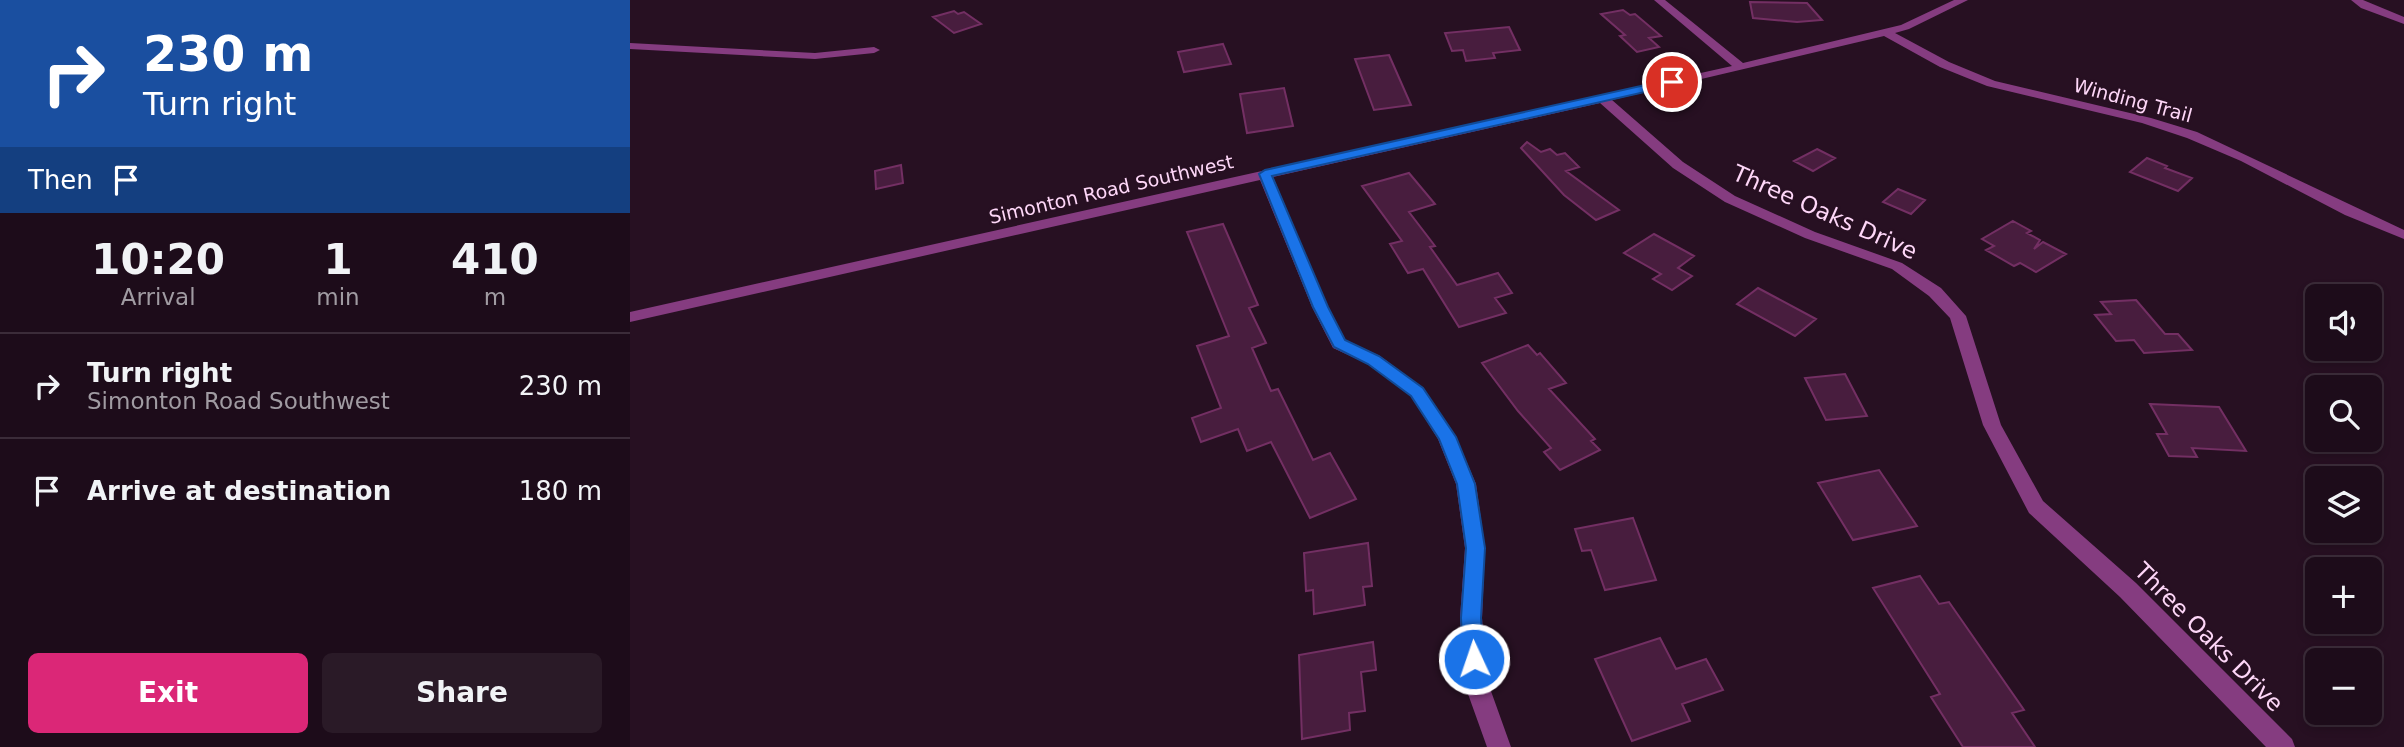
<!DOCTYPE html>
<html lang="en">
<head>
<meta charset="utf-8">
<style>
	body { margin:0; font-family:"DejaVu Sans",sans-serif; background:#2a1a27; color:#f1f3f6; height:100vh; display:flex; flex-direction:column; font-size:26px; white-space:nowrap }
	* { box-sizing:border-box; margin:0 }
	p { font-size:23px; color:#a09ba2 }
	.icon { flex:none; width:38px; height:38px; fill:none; stroke:currentColor; stroke-width:2; stroke-linecap:round; stroke-linejoin:round }
	.map { position:relative; flex:1; overflow:hidden }
	.side { display:flex; flex-direction:column; background:#1d0c1a; width:630px }
	.side>* { flex:none }
	.banner { background:#1a4fa0; color:#fff; overflow:hidden }
	.tools { position:absolute; left:1675px; top:284px; display:grid; gap:14px }
	.tools a { display:grid; place-items:center; width:77px; height:77px; border-radius:10px; background:#1d0c1a; box-shadow:0 4px 10px #0003,0 0 0 2px #3b2c39; font-size:35px }
	.pin { position:absolute; display:grid; place-items:center; width:60px; height:60px; color:#fff; margin:-30px; border:4px solid #fff; border-radius:50%; box-shadow:0 2px 7px #0007 }
	.me { position:absolute; width:77px; margin:-38px; rotate:357deg; stroke-linejoin:round; filter:drop-shadow(0 0 5px #0008) }
	.turn { display:flex; align-items:center; gap:24px; height:147px; padding:0 28px; font-size:32px }
	.turn .icon { width:91px; height:91px; stroke-width:2.5 }
	.turn b { display:block; font-size:49px; line-height:60px }
	.then { display:flex; align-items:center; height:66px; padding:0 28px; background:#0003; gap:14px; font-size:26px }
	.eta { display:flex; justify-content:space-evenly; align-items:center; height:119px; text-align:center }
	.eta b { font-size:42px; font-weight:700; line-height:49px }
	.primary-button { display:flex; gap:14px; margin-top:auto; padding:14px 28px }
	.primary-button a { flex:1; height:80px; border-radius:10px; background:#db2777; color:#fff; font-size:28px; font-weight:700; line-height:80px; text-align:center }
	.primary-button a+a { background:#2a1a27; color:#f1f3f6 }
	ul { padding:0; list-style:none }
	li { display:flex; align-items:center; gap:21px; height:105px; padding:0 28px; border-top:2px solid #3b2c39 }
	li div { flex:1 }
	li b { display:block; font-size:26px }
	li em { font-style:normal }
	main { display:flex; flex:1; min-height:0 }
	.map>svg:first-child { display:block }
	.building { fill:#481d3e; stroke:#732f63; stroke-width:2 }
	.lines { fill:none; stroke-linecap:round; stroke-linejoin:round }
	.minor { fill:#853c80; fill-rule:evenodd }
	.route { fill:#1a73e8; stroke:#114b97; stroke-width:2 }
	.labels { text-anchor:middle; dominant-baseline:central; stroke-width:5; stroke-linejoin:round; paint-order:stroke }
	.far-street-label { font-size:19px; fill:#fed7f8; stroke:#271022 }
	.street-label { font-size:23px; fill:#fed7f8; stroke:#271022 }
</style>
</head>
<body>
<main>
<section class="side">
<div class="banner">
<div class="turn"><svg class="icon" aria-label="right" viewBox="0 0 24 24"><path d="M7 20v-9h11M14 6l5 5-5 5"/></svg><div><b>230 m</b>Turn right</div></div>
<div class="then">Then<svg class="icon" aria-label="arrive" viewBox="0 0 24 24"><path d="M6 21V4h12l-3 4 3 4H6"/></svg></div>
</div>
<div class="eta">
<div><b>10:20</b><p>Arrival</p></div>
<div><b>1</b><p>min</p></div>
<div><b>410</b><p>m</p></div>
</div>
<ul>
<li><svg class="icon" aria-label="right" viewBox="0 0 24 24"><path d="M7 20v-9h11M14 6l5 5-5 5"/></svg><div><b>Turn right</b><p>Simonton Road Southwest</p></div><em>230 m</em></li>
<li><svg class="icon" aria-label="arrive" viewBox="0 0 24 24"><path d="M6 21V4h12l-3 4 3 4H6"/></svg><div><b>Arrive at destination</b></div><em>180 m</em></li>
</ul>
<div class="primary-button"><a>Exit</a><a>Share</a></div>
</section>
<div class="map">
<svg width="1774" height="747" viewBox="0 0 1774 747">
	<rect width="100%" height="100%" fill="#271022"/>
	<path class="building" d="M1120,2L1177,3L1192,20L1167,22L1123,18Z
		M993,10L1000,15L1005,14L1031,36L1019,38L1029,47L1007,52L990,36L995,35L971,14Z
		M324,11L328,14L334,12L351,24L324,33L303,17Z
		M879,27L890,50L863,53L865,58L836,61L833,50L822,51L815,33Z
		M593,44L601,64L554,72L548,52Z
		M759,55L781,105L744,110L725,59Z
		M654,88L663,126L617,133L610,94Z
		M897,142L911,152L920,149L927,155L935,153L949,167L936,171L989,210L966,220L934,195L891,148Z
		M1187,149L1205,158L1183,171L1164,161Z
		M1517,158L1537,166L1535,168L1562,178L1548,191L1500,172Z
		M271,165L273,183L246,189L245,171Z
		M779,173L805,204L779,212L805,246L800,247L827,285L868,273L882,293L865,298L876,313L829,327L793,269L778,273L760,244L772,241L732,186Z
		M1268,189L1295,200L1281,214L1253,202Z
		M1383,221L1401,231L1397,233L1410,240L1404,249L1413,242L1436,254L1406,272L1390,263L1384,266L1356,250L1364,246L1352,239Z
		M593,224L628,305L619,308L636,343L622,348L641,391L648,389L683,460L700,453L726,499L680,518L641,442L617,451L608,429L571,442L562,418L591,408L567,346L599,336L557,232Z
		M1024,234L1064,256L1048,268L1062,276L1042,290L1023,279L1031,274L994,253Z
		M1128,288L1186,319L1165,336L1107,304Z
		M1506,300L1535,334H1548L1562,350L1514,353L1504,340L1486,341L1465,315L1481,314L1471,302Z
		M898,345L907,355L910,353L936,383L919,389L965,439L961,441L970,450L930,470L914,452L921,448L888,411L852,363Z
		M1215,374L1237,416L1196,420L1175,378Z
		M1520,404L1589,407L1616,451L1562,448L1567,457L1539,456L1527,434H1537Z
		M1249,470L1287,526L1223,540L1188,483Z
		M1003,518L1026,580L975,590L961,550L952,551L945,529Z
		M738,543L742,586L733,587L735,605L684,614L683,590L676,591L674,553Z
		M1290,576L1309,604L1319,602L1394,710L1382,713L1405,747H1333L1301,697L1310,694L1243,588Z
		M1030,638L1046,669L1076,659L1093,690L1052,704L1060,721L1002,741L965,659Z
		M743,642L746,670L731,672L735,711L719,713L720,730L672,739L669,655Z"/>
	<g class="lines">
		<path class="minor" d="M1024,0H1035L1113,63L1271,25L1324,0H1338L1279,29L1265,33L1319,62L1365,81L1521,118L1567,132L1774,230V239L1715,215L1611,161L1557,138L1512,123L1357,86L1310,67L1254,36L982,100L1053,162L1105,196L1185,232L1272,263L1311,288L1336,316L1371,425L1413,501L1506,583L1662,739L1665,747H1636L1490,597L1399,513L1353,425L1320,318L1299,296L1262,269L1175,238L1095,202L1043,168L970,103L643,177L698,307L715,340L750,356L793,388L826,437L846,484L855,548L852,618L857,680L881,747H857L833,680L830,618L835,548L826,484L808,439L781,396L738,364L703,348L682,307L630,180L0,322V312L1102,66Z
			M1721,0H1733L1774,17V24L1731,8Z
			M0,43L185,53L244,47L250,50L244,53L185,59L0,49Z"/>
	</g>
	<path class="route" d="M1042,79L1047,82L1046,85L642,176L698,307L715,340L749,356L793,388L826,437L845,484L855,548L851,618L854,659L851,666L844,669L836,666L833,659L831,618L836,548L827,484L809,439L781,396L738,364L704,347L683,307L629,174L635,170Z"/>
	<g class="labels">
		<g class="far-street-label">
			<text transform="translate(1503 100) rotate(15)">Winding Trail</text>
			<text transform="translate(481 189) rotate(-13)">Simonton Road Southwest</text>
		</g>
		<g class="street-label">
			<text transform="translate(1195 212) rotate(24)">Three Oaks Drive</text>
			<text transform="translate(1579 637) rotate(45)">Three Oaks Drive</text>
		</g>
	</g>
</svg>
<div class="tools">
<a><svg class="icon" aria-label="sound" viewBox="0 0 24 24"><path d="M4 9h4l5-4v14l-5-4H4zM17 9q2 3 0 6"/></svg></a>
<a><svg class="icon" aria-label="search" viewBox="0 0 24 24"><circle cx="10" cy="10" r="6"/><path d="M15 15l6 6"/></svg></a>
<a><svg class="icon" aria-label="layers" viewBox="0 0 24 24"><path d="M12 4l9 5-9 5-9-5zM3 14l9 5 9-5"/></svg></a>
<a>+</a>
<a>−</a>
</div>
<div class="pin" style="left:1042px;top:82px;background:#d93025"><svg class="icon" aria-label="arrive" viewBox="0 0 24 24"><path d="M6 21V4h12l-3 4 3 4H6"/></svg></div>
<svg class="me" style="left:844px;top:659px" viewBox="-20 -20 40 40"><circle r="17" fill="#1a73e8" stroke="#fff" stroke-width="3"/><path d="M0-11L8 9 0 5-8 9z" fill="#fff"/></svg>
</div>
</main>
</body>
</html>
